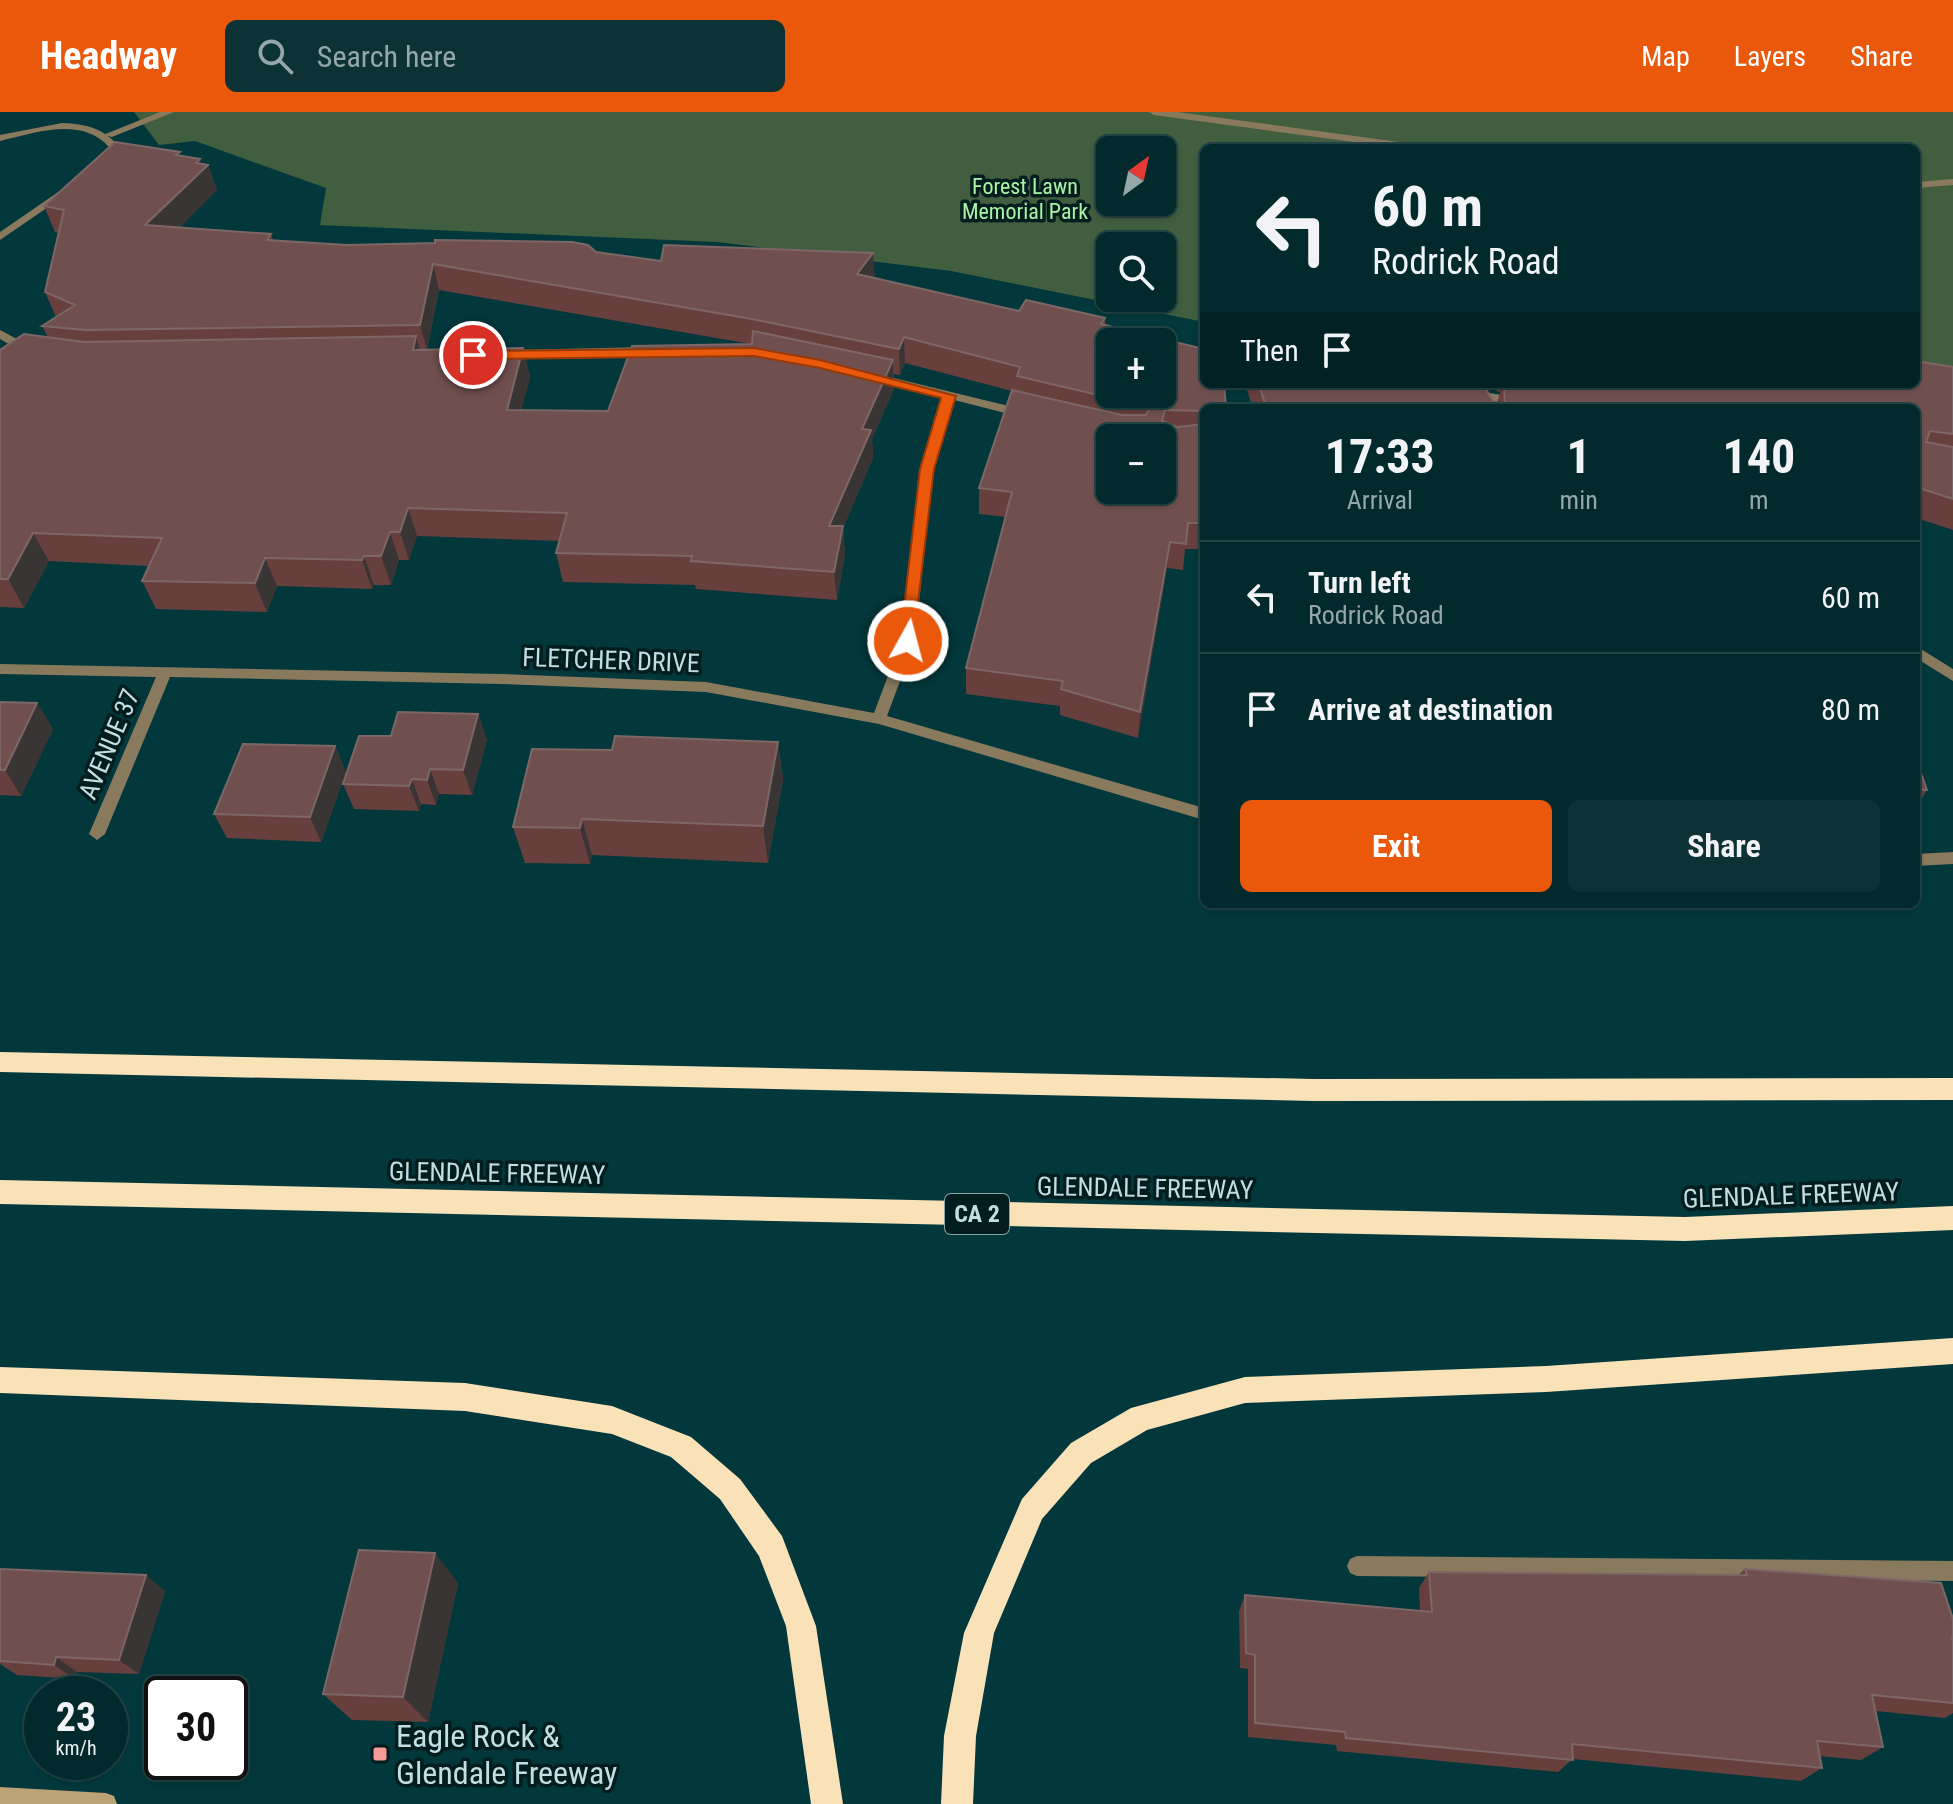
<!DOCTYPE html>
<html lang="en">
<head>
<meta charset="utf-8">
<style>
	body { margin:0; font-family:"Roboto Condensed",sans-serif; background:#0c3235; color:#f1f3f6; height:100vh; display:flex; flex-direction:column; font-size:30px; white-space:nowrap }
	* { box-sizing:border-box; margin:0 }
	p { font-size:26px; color:#96a7aa }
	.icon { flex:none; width:44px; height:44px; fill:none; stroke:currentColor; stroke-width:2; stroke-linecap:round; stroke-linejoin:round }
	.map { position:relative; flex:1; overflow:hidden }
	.side { position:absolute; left:1200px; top:292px; width:720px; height:504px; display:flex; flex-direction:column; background:#022a2d; border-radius:12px; box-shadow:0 2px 6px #0004,0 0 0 2px #234649 }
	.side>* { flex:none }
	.top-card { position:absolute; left:1200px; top:32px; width:720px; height:244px; border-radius:12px; box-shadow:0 2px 6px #0004,0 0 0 2px #234649; background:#022a2d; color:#f1f3f6; overflow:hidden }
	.needle { width:52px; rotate:33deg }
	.controls { position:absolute; left:1096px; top:24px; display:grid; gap:16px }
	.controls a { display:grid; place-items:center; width:80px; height:80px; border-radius:12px; background:#022a2d; box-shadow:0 2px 6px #0004,0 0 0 2px #234649; font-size:40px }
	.speed { position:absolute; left:24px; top:1564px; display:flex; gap:16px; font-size:40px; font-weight:700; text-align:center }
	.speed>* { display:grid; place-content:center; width:104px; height:104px; border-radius:50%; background:#022a2d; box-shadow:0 2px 6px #0004,0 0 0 2px #234649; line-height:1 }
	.speed small { font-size:20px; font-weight:400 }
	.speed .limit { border:4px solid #111; border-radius:12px; background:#fff; color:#111 }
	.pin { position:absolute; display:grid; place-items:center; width:68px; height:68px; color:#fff; margin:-34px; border:4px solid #fff; border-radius:50%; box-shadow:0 2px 8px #0007 }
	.me { position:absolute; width:88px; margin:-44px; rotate:7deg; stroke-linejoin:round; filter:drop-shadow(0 0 6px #0008) }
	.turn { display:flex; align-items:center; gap:28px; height:168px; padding:0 40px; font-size:36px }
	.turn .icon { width:104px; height:104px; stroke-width:2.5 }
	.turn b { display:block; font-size:56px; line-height:68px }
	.then { display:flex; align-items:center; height:76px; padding:0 40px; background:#0003; gap:16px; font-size:30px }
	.eta { display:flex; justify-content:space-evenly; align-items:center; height:136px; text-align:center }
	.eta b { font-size:48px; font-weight:700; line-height:56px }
	.primary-button { display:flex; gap:16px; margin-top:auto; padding:16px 40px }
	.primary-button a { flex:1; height:92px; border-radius:12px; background:#ea580c; color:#fff; font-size:32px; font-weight:700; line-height:92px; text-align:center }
	.primary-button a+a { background:#0c3235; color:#f1f3f6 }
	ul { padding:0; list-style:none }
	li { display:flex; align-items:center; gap:24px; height:112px; padding:0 40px; border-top:2px solid #234649 }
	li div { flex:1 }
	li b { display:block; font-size:30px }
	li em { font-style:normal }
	header { display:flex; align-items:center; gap:48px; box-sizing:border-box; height:112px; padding:0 40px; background:#ea580c; color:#fff }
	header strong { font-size:38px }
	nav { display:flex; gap:44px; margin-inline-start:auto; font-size:28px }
	.search { width:560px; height:72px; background:#0c3235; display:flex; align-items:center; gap:20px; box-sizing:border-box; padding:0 28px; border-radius:12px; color:#96a7aa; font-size:30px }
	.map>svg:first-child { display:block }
	.green { fill:#415e3f; fill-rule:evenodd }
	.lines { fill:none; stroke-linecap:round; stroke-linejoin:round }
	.service { fill:#897a5e; fill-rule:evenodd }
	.minor { fill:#897a5e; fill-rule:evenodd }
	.secondary { fill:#bba375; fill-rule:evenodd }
	.motorway { fill:#f9e2b8; fill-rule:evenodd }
	.wall { fill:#673f3d; fill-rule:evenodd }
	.shaded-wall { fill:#3a3535 }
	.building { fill:#70504f; stroke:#7d6766; stroke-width:2; fill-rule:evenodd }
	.route { fill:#ea580c; stroke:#983908; stroke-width:2 }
	.poi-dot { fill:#f59b97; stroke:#031d1f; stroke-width:3 }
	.labels { text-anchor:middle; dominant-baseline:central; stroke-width:7; stroke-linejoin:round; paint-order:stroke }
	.far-park-label { font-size:22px; fill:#aaf4a4; stroke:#031d1f }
	.shield { fill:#031d1f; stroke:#88a5a8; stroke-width:2 }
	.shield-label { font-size:24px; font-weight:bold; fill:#c1dfe2 }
	.street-label { font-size:26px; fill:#c1dfe2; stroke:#031d1f }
	.near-poi-label { font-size:32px; fill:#c1dfe2; stroke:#031d1f; text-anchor:start }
</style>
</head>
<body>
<header>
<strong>Headway</strong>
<div class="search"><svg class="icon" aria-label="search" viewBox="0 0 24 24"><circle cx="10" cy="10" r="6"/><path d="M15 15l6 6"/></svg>Search here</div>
<nav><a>Map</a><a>Layers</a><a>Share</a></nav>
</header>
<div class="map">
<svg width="1953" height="1692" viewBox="0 0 1953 1692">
	<rect width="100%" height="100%" fill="#02383c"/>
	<path class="green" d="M134,0H1953V257L1916,249V36H1204V210L951,159L717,130L320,113L326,76L195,29L159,33ZM1110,38H1162V90H1110ZM1110,134H1162V186H1110Z"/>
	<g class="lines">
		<path class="service" d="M160,0H174L112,25L103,23Z
			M1149,0H1177L1421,33L1426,36H1398L1154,3Z
			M1953,67V73L1916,76V70Z
			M1916,534L1953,557V569L1916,546Z
			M1953,740V752L1916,754V742Z
			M1357,1444L1953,1449V1469L1357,1464L1350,1461L1347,1454L1350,1447Z"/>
		<path class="minor" d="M62,11C86,12 104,16 119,35L110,53L101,51L109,35C81,4 35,21 0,29V23Z
			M64,76L73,78L0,128V120Z
			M0,218L34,236L36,239L34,242H26L0,227Z
			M652,235L658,239L656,242L503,246L497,242L503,238Z
			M873,261L1029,299L1031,302L1025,306L954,288L933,357L915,529L887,604L1204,696V708L879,612L706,580L501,572L170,565L105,722L97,728L89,722L156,565L0,562V552L501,562L706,570L874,601L901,529L921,357L942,286L869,268V262Z
			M1470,278L1559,292L1565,296H1535L1466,285L1464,282Z"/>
		<path class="secondary" d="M0,1675L106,1681L114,1684L117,1692H0Z"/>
		<path class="motorway" d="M0,940L1314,967L1953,966V988L1314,989L0,960Z
			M0,1068L1685,1105L1953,1094V1118L1685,1129L0,1092Z
			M1953,1226V1252L1546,1280L1245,1291L1147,1318L1091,1351L1042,1407L994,1521L976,1624L973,1692H941L944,1624L964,1521L1022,1387L1071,1331L1131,1296L1245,1265L1546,1254Z
			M0,1255L465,1271L612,1294L691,1325L740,1367L782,1424L816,1514L843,1692H811L786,1514L759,1444L720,1387L671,1345L612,1322L465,1299L0,1281Z"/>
	</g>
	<path class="wall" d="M181,44L208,53L217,78L179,116L271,122L273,128L347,133L596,140L661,149L875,166L1019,199L1105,206V213L1204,296V437H1185L1183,458L1167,456L1138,626L1060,603V594L966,582V556L1006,405L979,402V376L1012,279L905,251L900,263L894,262V277L872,327L873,346L843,416L845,443L837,488L696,477L695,473L563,470L556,441L560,429L417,424L409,448H399L391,473H374L372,477L277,474L267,500L156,497L142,469L149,454L49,449L24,496L0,495V238L48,225L42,214L56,205L45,180L59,121L55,120L44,94ZM439,178L751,232L608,299L521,298L530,265L523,236L427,238Z
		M1953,255V418L1916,406V296H1253L1245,272H1483L1496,295L1500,280L1496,279L1495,272H1916Z
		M0,590L37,591L53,617L21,684L0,683Z
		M478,602L487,628L472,683L439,682L436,693L421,692L419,699L354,697L343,672L391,624Z
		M778,630L783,667L768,751L592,743L590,752L525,751L513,715L612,638Z
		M335,634L346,660L321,730L227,726L214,702Z
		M1916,647L1927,678L1916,696Z
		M0,1457L165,1479L139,1562L77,1560L75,1567L17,1563L0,1552Z
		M1745,1457L1953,1507V1601L1945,1606L1876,1599L1883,1635L1861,1648L1820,1644L1822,1656L1801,1669L1573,1647L1558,1660L1337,1639L1336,1633L1248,1625V1557L1240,1556L1239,1499L1245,1483L1420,1499L1419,1476L1429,1460L1738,1463Z
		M458,1471L428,1610L352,1608L323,1582Z"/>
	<path class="shaded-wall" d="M200,47L204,56L208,53L217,78L156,139L145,113Z
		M873,141L875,167L857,162Z
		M433,152L439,178L427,238L420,213Z
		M416,224L424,253L413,238Z
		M904,225L905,251L900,263L899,237Z
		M523,236L530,265L514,327L507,298Z
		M893,248L894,277L872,327L873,346L843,416L845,443L837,488L829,414L862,317Z
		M408,396L417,424L409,448L400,420Z
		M390,420L399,448L391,473L381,444Z
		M33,421L49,449L24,496L8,467Z
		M1170,430L1167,456L1138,626L1140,600Z
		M364,444L374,473L372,477L362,448Z
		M265,446L277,474L267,500L255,471Z
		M37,591L53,617L21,684L5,658Z
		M478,602L487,628L472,683L463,658Z
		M778,630L783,667L768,751L763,714Z
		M335,634L346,660L321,730L310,705Z
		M430,657L439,682L436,693L427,668Z
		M412,667L421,692L419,699L409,674Z
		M582,707L592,743L590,752L580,716Z
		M435,1441L458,1471L428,1610L403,1585Z
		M146,1463L165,1479L139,1562L119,1548Z
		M56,1545L77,1560L75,1567L54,1553Z"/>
	<path class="building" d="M115,30L180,40L176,43L200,47L196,51L208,53L145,113L271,122L267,128L347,133L435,131V128L572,130L588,133L596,140L661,149L664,133L873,141L857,162L1019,199L1026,188L1105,206L1101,212L1204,237V272H1224L1226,296H1204V299L1165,298L1162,309L1177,315L1204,312V411H1188L1186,432L1170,430L1140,600L1061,577L1063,569L966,556L1012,380L979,376L1012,278L1122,303H1146L1149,298L1145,294L1017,264L1020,255L904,225L899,237L752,207L433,152L420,213L85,218L42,214L75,193L45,180L64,98L44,94ZM1110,230H1162V282H1110ZM1110,326H1162V378H1110Z
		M753,219L893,248L862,317L871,318L829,414H843L834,460L691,449L692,444L556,441L567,401L408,396L400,420H390L381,444H364L362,448L265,446L255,471L142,469L162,426L33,421L8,467H0V238L24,222L84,230L416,224L413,238L523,236L507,298L608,299L632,234L752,232Z
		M1916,249L1953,255V322L1930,319L1926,330L1953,335V387L1916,375V296H1505L1504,272H1916Z
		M1258,272H1483L1497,296H1267Z
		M0,590L37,591L5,658H0Z
		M398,600L478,602L463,658L430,657L427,668L412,667L409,674L343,672L359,624H391Z
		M615,624L778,630L763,714L582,707L580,716L513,715L532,637L612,638Z
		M243,632L335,634L310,705L214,702Z
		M1916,647L1927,678H1916Z
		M359,1438L435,1441L403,1585L323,1582Z
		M0,1457L146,1463L119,1548L56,1545L54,1553L0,1549Z
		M1745,1457L1941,1471L1953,1507V1525H1952L1953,1529V1591L1872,1583L1883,1635L1817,1629L1822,1656L1572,1632L1573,1648L1346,1626L1345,1620L1255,1611V1543L1246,1541L1245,1483L1432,1500L1429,1460L1747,1463Z"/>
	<path class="route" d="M754,236L820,248L956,284L934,357L913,532L908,534L900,529L920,357L941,286L820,256L754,244L473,247L466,243L473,239Z"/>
	<rect class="poi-dot" x="372" y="1634" width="16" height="16" rx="4"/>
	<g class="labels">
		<g class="far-park-label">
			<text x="1025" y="74">Forest Lawn<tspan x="1025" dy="25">Memorial Park</tspan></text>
		</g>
		<rect class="shield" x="945" y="1082" width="64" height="40" rx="6"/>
		<g class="shield-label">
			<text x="977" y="1102">CA 2</text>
		</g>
		<g class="street-label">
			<text transform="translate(611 548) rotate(2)">FLETCHER DRIVE</text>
			<text transform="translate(109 632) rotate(-67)">AVENUE 37</text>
			<text transform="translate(497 1061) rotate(1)">GLENDALE FREEWAY</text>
			<text transform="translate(1145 1076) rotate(1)">GLENDALE FREEWAY</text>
			<text transform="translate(1791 1083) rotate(-2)">GLENDALE FREEWAY</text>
		</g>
		<g class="near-poi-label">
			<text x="396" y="1624">Eagle Rock &amp;<tspan x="396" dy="37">Glendale Freeway</tspan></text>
		</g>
	</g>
</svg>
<div class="controls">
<a><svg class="needle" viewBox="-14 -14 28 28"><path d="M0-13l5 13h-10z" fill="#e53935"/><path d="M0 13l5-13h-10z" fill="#96a7aa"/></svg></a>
<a><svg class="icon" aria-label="search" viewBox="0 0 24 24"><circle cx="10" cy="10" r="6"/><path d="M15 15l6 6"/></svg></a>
<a>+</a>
<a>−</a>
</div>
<div class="speed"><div>23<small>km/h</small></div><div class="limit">30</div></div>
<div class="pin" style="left:473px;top:243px;background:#d93025"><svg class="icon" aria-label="arrive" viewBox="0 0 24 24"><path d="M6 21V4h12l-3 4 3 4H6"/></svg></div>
<svg class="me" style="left:908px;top:529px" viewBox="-20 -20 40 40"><circle r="17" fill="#ea580c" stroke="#fff" stroke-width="3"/><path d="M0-11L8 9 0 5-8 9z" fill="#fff"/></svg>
<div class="top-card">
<div class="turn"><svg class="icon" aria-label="left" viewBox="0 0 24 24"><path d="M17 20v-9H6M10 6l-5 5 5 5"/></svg><div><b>60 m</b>Rodrick Road</div></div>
<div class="then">Then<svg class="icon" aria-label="arrive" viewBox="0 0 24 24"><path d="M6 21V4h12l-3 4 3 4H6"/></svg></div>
</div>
<section class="side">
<div class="eta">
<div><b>17:33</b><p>Arrival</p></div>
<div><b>1</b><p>min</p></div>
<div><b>140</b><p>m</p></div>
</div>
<ul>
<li><svg class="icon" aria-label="left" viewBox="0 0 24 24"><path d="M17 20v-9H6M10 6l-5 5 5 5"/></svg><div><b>Turn left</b><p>Rodrick Road</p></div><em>60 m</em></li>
<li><svg class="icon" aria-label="arrive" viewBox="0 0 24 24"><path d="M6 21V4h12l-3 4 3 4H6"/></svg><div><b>Arrive at destination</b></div><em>80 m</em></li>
</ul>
<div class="primary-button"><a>Exit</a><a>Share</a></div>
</section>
</div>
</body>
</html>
